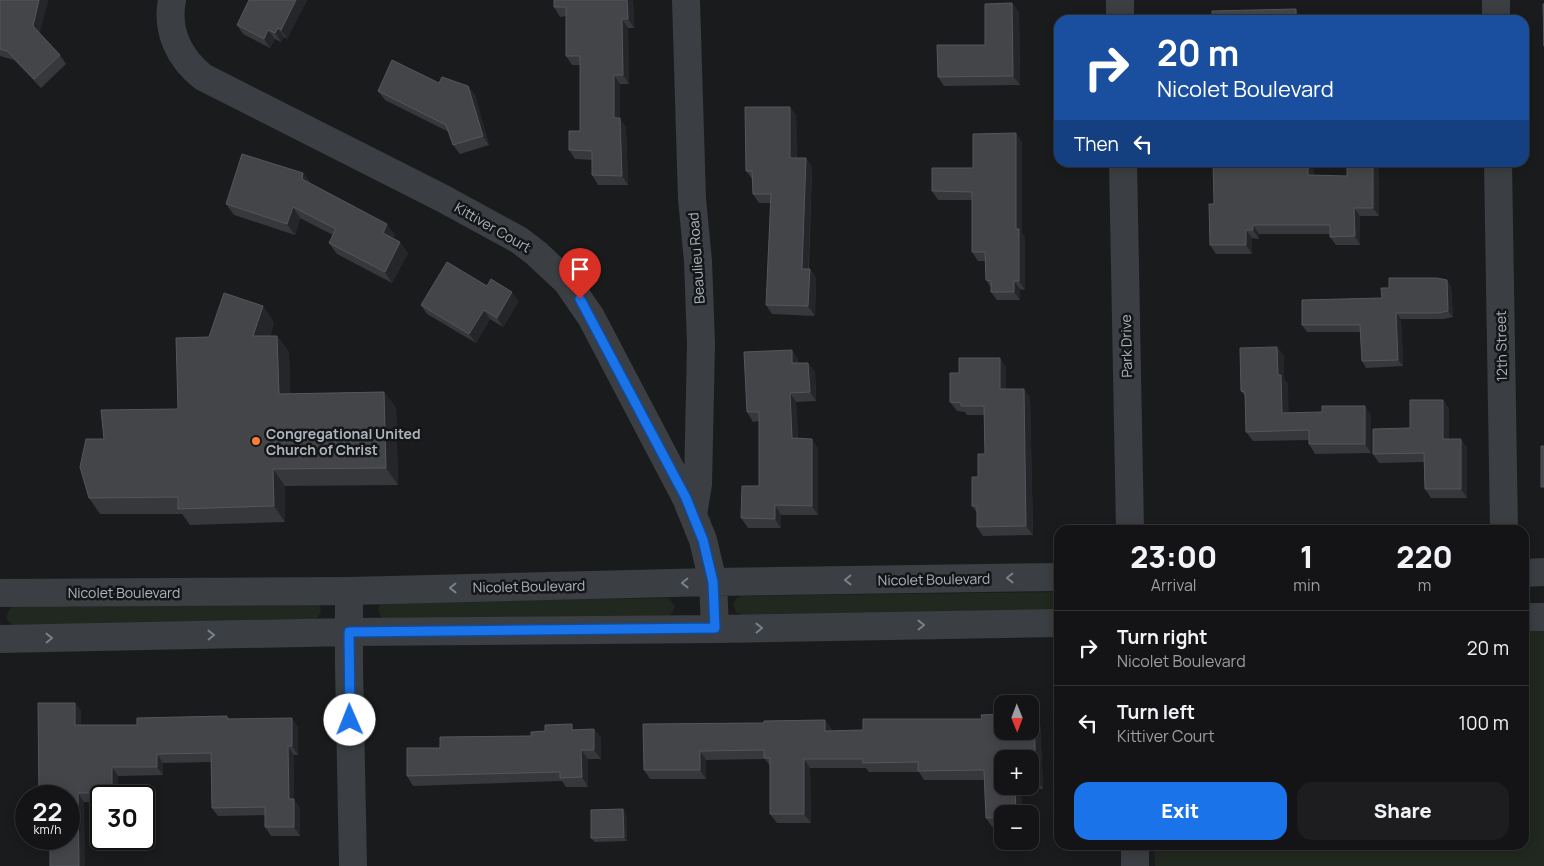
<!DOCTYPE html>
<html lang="en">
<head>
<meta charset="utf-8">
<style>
	body { margin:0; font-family:Manrope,sans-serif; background:#1d1d1f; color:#f1f3f6; height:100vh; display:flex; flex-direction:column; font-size:19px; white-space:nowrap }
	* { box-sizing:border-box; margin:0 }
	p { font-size:16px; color:#9d9ea1 }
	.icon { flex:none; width:28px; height:28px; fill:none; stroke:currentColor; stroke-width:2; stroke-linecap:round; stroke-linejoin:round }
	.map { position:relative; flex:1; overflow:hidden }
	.side { position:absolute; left:1054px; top:525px; width:475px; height:325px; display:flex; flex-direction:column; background:#141416; border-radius:15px; box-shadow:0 2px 12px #0003,0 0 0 1px #333335 }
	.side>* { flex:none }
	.top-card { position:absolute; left:1054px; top:15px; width:475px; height:152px; border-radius:15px; box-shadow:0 2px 12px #0003,0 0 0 1px #333335; background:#1a4fa0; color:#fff; overflow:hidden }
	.needle { width:32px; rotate:179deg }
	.tools { position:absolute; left:994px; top:695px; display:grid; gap:10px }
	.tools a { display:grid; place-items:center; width:45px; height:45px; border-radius:10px; background:#141416; box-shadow:0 2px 12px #0003,0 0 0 1px #333335; font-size:25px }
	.speed { position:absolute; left:15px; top:785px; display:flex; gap:10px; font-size:25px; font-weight:700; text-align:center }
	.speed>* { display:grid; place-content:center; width:65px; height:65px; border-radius:50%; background:#141416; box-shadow:0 2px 12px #0003,0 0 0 1px #333335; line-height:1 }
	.speed small { font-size:12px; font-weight:400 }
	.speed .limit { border:2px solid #111; border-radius:8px; background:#fff; color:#111 }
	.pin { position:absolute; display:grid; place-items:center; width:42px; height:42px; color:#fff; margin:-51px -21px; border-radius:50% 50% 50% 0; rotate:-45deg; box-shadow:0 0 5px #0007 }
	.pin .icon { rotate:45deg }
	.me { position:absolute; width:55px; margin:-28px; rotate:359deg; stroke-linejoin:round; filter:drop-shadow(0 0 4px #0008) }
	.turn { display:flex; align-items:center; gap:18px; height:105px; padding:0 20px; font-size:22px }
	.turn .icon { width:65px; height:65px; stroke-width:2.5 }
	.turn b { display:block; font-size:35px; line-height:42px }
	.then { display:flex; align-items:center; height:48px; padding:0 20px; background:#0003; gap:10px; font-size:19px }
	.eta { display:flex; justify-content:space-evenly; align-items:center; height:85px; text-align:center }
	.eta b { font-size:30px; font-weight:800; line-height:35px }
	.action { display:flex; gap:10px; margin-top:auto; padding:10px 20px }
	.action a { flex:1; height:58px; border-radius:15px; background:#1a73e8; color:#fff; font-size:20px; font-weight:800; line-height:58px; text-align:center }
	.action a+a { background:#1d1d1f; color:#f1f3f6 }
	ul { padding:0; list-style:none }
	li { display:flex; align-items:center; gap:15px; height:75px; padding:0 20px; border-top:1px solid #333335 }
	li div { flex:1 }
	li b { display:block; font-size:19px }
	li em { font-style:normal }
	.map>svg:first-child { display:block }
	.green { fill:#21281f }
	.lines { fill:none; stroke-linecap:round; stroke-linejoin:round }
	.minor { stroke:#3b3e42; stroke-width:28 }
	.wall { fill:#36383b; fill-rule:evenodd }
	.shaded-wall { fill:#252629 }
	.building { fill:#434549; stroke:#53575b }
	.oneway { stroke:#798086 }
	.route-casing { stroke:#114b97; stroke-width:12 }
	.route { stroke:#1a73e8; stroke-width:9 }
	.poi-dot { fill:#fb7e34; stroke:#151618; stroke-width:2 }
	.labels { text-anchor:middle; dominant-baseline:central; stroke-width:5; stroke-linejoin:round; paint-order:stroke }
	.street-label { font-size:14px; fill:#acb6bd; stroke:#151618 }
	.poi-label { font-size:14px; font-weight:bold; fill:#acb6bd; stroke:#151618; text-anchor:start }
</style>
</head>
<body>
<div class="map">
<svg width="1544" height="866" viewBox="0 0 1544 866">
	<rect width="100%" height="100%" fill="#1a1b1d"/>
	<path class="green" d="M1059,592V611L744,616L736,612L733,605L736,599L741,596Z
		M668,598L675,606L672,613L667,617L387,621L381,617L378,610L380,604L386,602Z
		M315,602L320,606L321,612L315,622L13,625L8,621L6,616L12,606Z
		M1524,631H1544V866H1155L1154,845H1524Z"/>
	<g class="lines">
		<path class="minor" d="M172,0C166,31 179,58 203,77L442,198L519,240L536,253L567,282L591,317L686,498L703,540L713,582L715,629
			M686,0L692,199L698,261L701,344L698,484L693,515
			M1120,0V20
			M1496,0V20
			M1123,162L1130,530
			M1498,162L1504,530
			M1524,573L1544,572
			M349,591V666L353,866
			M0,593L349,591L713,582L1059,577
			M1524,617H1544
			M0,639L349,632L715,629L1059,623
			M1135,845V866"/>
	</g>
	<path class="wall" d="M0,0H48L39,34L60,55L66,64L41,88L14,60L0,56Z
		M249,0H307L287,39L284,37L281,42L275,39L270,48L243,34L237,25Z
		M554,0H633L634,28H628L629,84H620V119L626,127L628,185H598L592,175V160L575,159L569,150L580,131V65H572L566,56V16L560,17L554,7Z
		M1012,3L1019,12L1020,85L944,86L938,77L985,45Z
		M439,83L468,86L475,95L489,145L460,154L453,145L449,132L385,100L378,91Z
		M790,107L796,116L797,158H806L812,167L809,269H810L816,278L815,316L772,314L766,305L771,203H759L753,194V180L746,171Z
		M1022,142V233L1025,238V290L1020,289V300H997L991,292V288L986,280L985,261H978L972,252V200H938L932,191Z
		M1308,162L1314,171V175L1347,176L1373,162L1379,170V216H1360V245H1336L1330,237V234H1259V239L1252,238V254H1216L1210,245L1214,204Z
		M303,173L311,184L395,235L393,238L408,253L392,283L337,254L329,243L333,235L300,218L295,235L234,215L226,204Z
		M1447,280L1451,287L1453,317L1443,319H1401L1403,366L1366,368L1362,361L1360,332H1307L1302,325L1382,298L1389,288Z
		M487,286L519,301L503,327L490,319L476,343L427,314L421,305Z
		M263,306L274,323L270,336H277L289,352L290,394L384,392L396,408L398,485L285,486V522L190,525L182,514H100L89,498L104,439L178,409L209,337Z
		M1277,347L1284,356V379L1288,384V413L1371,415V453L1315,454L1309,444V440L1253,441L1246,432L1245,396L1241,391Z
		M792,350L798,360V363H808L815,372L816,401L796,402L798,439L818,448V515H781V528H748L741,518L759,486V421L753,422L747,412Z
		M1006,367V389H1024L1030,398L1033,535L983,536L977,527V513L972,506L978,477L985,454L984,415H967L965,412L957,411L950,402L959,373Z
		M1443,400L1449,409V439H1461L1467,448V498H1431L1425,489L1424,462L1379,463L1373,454L1410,428Z
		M75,703L81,711V725H137L227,716L229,719L298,727V755H294V800L300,808V836H271L265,827V815L218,816L212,808L211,762L163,763V775L118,776V796H101V802H84L50,848L46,849L40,840Z
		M1040,722L1043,789H1021L1022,814H1002V826L992,827L986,818L984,780H924L919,772H869L866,768H810L811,823H777L770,814V766L765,759L706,760V779H650L644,770L643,724L832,729V731L863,730ZM1030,759V786H1002Z
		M594,729L601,738V759H588V787H566L562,781L413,786L407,776L440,748L531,736L545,731Z
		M623,809L626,814L627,841L595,842L591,838Z"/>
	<path class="shaded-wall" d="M39,0H48L39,36L33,26Z
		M296,0H307L287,39L281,30Z
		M627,0H633L634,28L628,19Z
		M1012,3L1019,12L1020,85L1013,76Z
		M1296,9L1301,18L1302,20H1296Z
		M622,19L628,28L629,84L623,75Z
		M278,28L284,37L281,42L275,33Z
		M268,30L275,39L270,48L264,39Z
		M614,75L620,84V119L626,127L628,185L622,176L614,118Z
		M468,86L475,95L489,145L483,136Z
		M790,107L796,116L797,167L790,158Z
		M1016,133L1022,142V233L1025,238V290L1019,281L1016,229Z
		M806,158L812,167L808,278L802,269Z
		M1308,162L1314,171V184L1308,175Z
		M1373,162L1379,170V216L1373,208Z
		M303,173L311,185L302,179Z
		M293,207L300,218L295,235L287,224Z
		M1354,208L1360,216V245L1355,236Z
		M387,224L395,235L391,244L383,233Z
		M1253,225L1259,234V239L1253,230Z
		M1246,230L1252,238V254L1246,245Z
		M400,242L408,253L392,283L385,272Z
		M810,269L816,278L815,316L808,306Z
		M1447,280L1451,287L1453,317L1448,311Z
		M1014,281L1020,289V300L1014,292Z
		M512,292L519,301L503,327L497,318Z
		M263,306L274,323L264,353L253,336Z
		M484,310L490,319L476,343L469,334Z
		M1396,313L1401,319L1403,366L1398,360Z
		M277,336L289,352L291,411L279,394Z
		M1277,347L1284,356V379L1288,384L1289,422L1282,413L1278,375Z
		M792,350L798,360L799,372L792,363Z
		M1000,358L1006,367V398L1000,389Z
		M808,363L815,372L816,401L810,392Z
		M1024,389L1030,398L1033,535L1026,526Z
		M384,392L396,408L398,485L386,468Z
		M790,393L796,402L798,448L792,438Z
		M1443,400L1449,409V448L1443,439Z
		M1365,406L1371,415V453L1365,444Z
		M812,439L818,448V515L812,506Z
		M1461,439L1467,448V498L1461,489Z
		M273,469L285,486V522L274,506Z
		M775,505L781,515V528L775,519Z
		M75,703L81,711V733L75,725Z
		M1034,713L1040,722L1043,789L1036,779Z
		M292,718L298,727V755L292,746Z
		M825,720L832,729L831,740L825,731Z
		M594,729L601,738V759L594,750Z
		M288,746L294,755V800L300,808V836L294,827L289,799Z
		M581,750L588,759V787L582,777Z
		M700,751L706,760V779L700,770Z
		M157,754L163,763V775L157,767Z
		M804,759L810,768L811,823L804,814Z
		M112,767L118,776V796H114L112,793Z
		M1015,786H1019L1021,789L1022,814H1016Z
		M78,793L84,802L85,866H79Z
		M623,809L626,814L627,841L624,837Z"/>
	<path class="building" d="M0,0H39L33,26L60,55L34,79L7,51L0,49Z
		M249,0H296L281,30L278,28L275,33L268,30L264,39L237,25Z
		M554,0H627L628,19H622L623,75H614V118H620L622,176L592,175V151L569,150V131H580V56H566V7H554Z
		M1012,3L1013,76L938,77L937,45H985V4Z
		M1543,4H1544V46Z
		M1296,9V20H1212V11Z
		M392,60L439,83L442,77L468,86L483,136L453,145L446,125L378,91Z
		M745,107H790V158H806L802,269H810L808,306L766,305L771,194H753L752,171H746Z
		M1016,133V229H1019V281H1014V292H991V281L986,280L985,252H972V192L932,191V168H973V134Z
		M242,154L303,173L302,179L387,224L383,233L400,242L385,272L329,243L336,229L293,207L287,224L226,204Z
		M1213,162H1308V175L1347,176V162H1373V208H1354L1355,236L1330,237V225H1253V230H1246V245H1210L1209,204H1214Z
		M447,262L487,286L491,279L512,292L497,318L484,310L469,334L421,305Z
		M1389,278H1437L1447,280L1448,311L1438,313H1396L1398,360L1362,361L1360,325H1302V300L1382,298L1381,288H1389Z
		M224,293L263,306L253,336H277L279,394L384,392L386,468L273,469L274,506L178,509V497L89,498L80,467L86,439H104L101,410L178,409L176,338L209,337Z
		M1277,347L1278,375H1281L1282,413L1322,412V406H1365V444H1309V430L1246,432L1245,392L1241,391L1240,348Z
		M792,350V363H808L810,392L790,393L792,438L812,439V506L775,505V519L741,518L742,486H759V412H747L744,352Z
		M959,358H1000V389H1024L1026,526L977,527V506H972V477H978V454H985L984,406H961V403L950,402V373H959Z
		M1410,400H1443V439H1461V489H1425L1424,453L1373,454V429L1410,428Z
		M1541,446H1544V487H1541Z
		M38,703H75V725H137V718L227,716V719L292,718V746H288L289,799H294V827H265V807L212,808L211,753L157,754V767H112V793H78L79,866H50V840H40V839H69V796H39Z
		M1030,713H1034L1036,779L1030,780V759H1002V786H1015L1016,814H1002V817L986,818L984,770L918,771V762L863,763V759H804V814H770V758H764V750L700,751V770H644L643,724L764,723V721L825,720V731L863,730V719H982L981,715L1002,714V731H1030Z
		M572,724V730L594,729V750H581L582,777L560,778V772L407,776V748H440V737L531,736V732L545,731V725Z
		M623,809L624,837L591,838V810Z"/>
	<defs><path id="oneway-chevron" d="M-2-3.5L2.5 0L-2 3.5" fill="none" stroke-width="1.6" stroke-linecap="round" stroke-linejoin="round" transform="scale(1.25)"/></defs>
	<g class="oneway">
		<use href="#oneway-chevron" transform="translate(1010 578) rotate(179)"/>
		<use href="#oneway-chevron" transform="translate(848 580) rotate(179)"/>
		<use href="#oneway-chevron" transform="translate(685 583) rotate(179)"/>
		<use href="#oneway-chevron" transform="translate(453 588) rotate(179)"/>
		<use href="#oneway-chevron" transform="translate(921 625) rotate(-1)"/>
		<use href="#oneway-chevron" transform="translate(759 628) rotate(-1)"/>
		<use href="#oneway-chevron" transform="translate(211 635) rotate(-1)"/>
		<use href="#oneway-chevron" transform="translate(49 638) rotate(-1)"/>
	</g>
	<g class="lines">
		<defs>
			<path id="route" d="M350,720L349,632L715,628L713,582L703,540L686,498L580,299"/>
		</defs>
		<use href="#route" class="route-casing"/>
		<use href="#route" class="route"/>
	</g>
	<circle class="poi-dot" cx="256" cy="441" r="5"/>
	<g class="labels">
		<g class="street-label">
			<text transform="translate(493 227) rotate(30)">Kittiver Court</text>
			<text transform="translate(696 258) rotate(-94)">Beaulieu Road</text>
			<text transform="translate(1126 346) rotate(-91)">Park Drive</text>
			<text transform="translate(1501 346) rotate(-91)">12th Street</text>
			<text transform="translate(934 579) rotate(-1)">Nicolet Boulevard</text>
			<text transform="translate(529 586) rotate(-1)">Nicolet Boulevard</text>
			<text x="124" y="592">Nicolet Boulevard</text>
		</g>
		<g class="poi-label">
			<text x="266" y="433">Congregational United<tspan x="266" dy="16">Church of Christ</tspan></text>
		</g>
	</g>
</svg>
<div class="tools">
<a><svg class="needle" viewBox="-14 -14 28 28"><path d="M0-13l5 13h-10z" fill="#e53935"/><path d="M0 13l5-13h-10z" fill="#9d9ea1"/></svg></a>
<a>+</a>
<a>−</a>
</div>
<div class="speed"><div>22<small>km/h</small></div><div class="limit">30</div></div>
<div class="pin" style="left:580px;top:299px;background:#d93025"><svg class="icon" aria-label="arrive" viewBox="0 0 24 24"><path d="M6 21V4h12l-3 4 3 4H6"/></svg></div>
<svg class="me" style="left:350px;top:720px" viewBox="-20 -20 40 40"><circle r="19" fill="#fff"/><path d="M0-13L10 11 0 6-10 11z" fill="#1a73e8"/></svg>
<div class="top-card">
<div class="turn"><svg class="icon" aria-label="right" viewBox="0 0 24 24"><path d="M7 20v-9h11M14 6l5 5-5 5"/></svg><div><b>20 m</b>Nicolet Boulevard</div></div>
<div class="then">Then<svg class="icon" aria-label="left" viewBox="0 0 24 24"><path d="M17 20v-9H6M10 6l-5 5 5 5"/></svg></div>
</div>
<section class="side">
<div class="eta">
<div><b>23:00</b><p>Arrival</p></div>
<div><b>1</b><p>min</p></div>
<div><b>220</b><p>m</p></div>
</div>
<ul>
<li><svg class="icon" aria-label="right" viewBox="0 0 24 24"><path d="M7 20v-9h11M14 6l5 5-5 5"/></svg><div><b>Turn right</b><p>Nicolet Boulevard</p></div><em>20 m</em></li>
<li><svg class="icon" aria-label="left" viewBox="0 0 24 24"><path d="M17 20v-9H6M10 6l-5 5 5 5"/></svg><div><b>Turn left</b><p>Kittiver Court</p></div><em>100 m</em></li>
</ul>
<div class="action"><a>Exit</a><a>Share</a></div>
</section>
</div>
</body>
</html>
